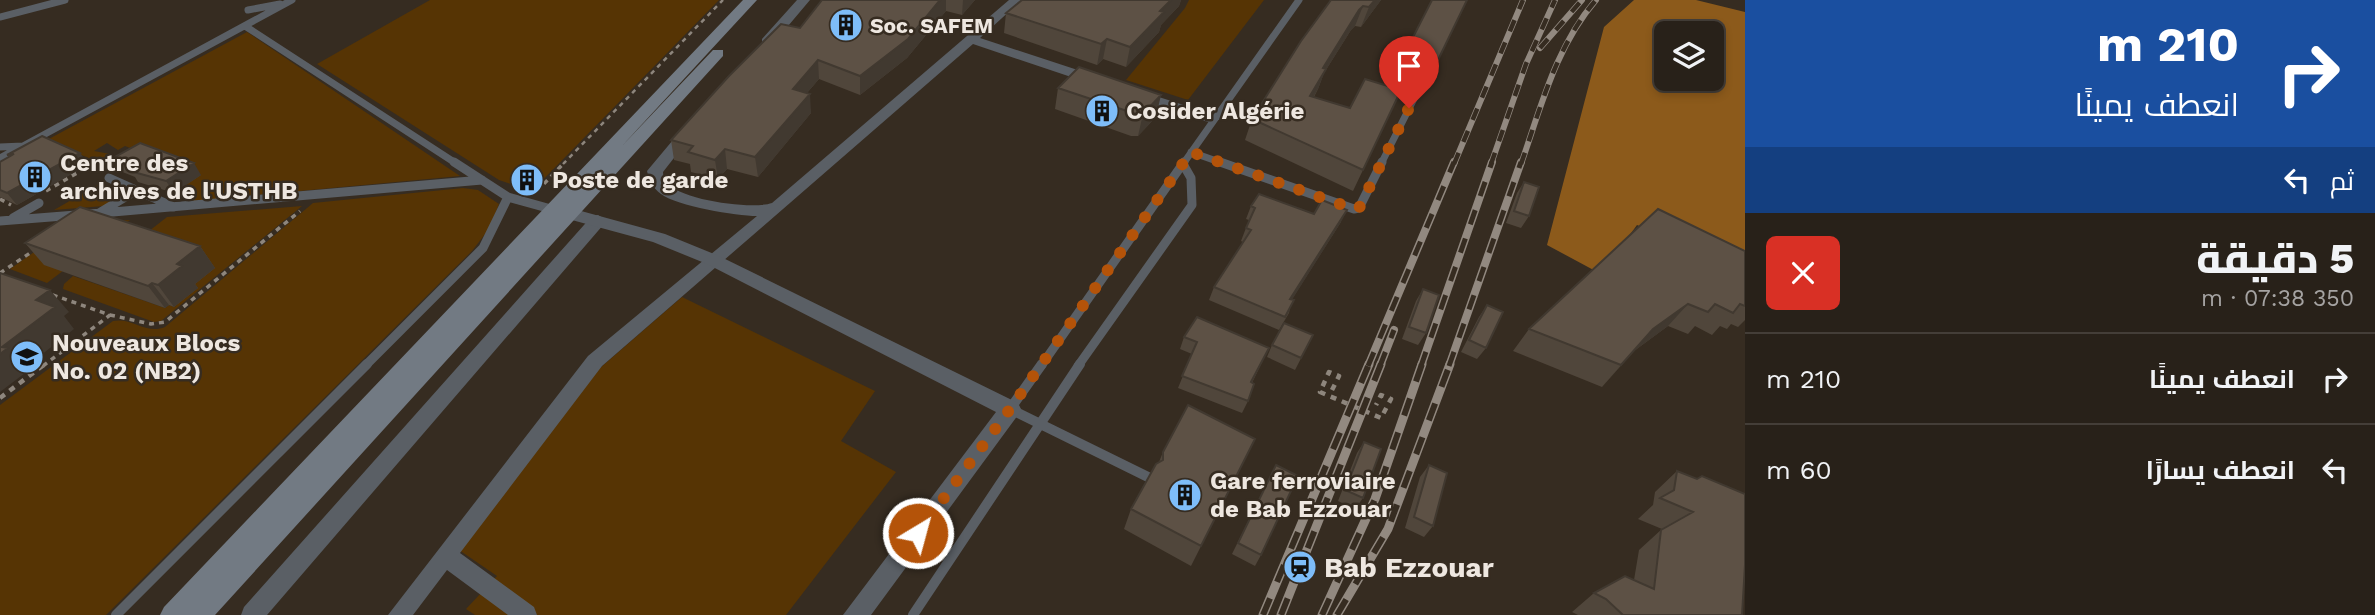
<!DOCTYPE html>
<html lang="ar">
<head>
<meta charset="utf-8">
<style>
	body { margin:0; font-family:"Work Sans",Cairo,sans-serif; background:#342e26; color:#f1f3f6; direction:rtl; height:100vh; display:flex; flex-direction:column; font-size:26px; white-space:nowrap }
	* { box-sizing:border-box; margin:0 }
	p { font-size:23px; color:#a5a3a2 }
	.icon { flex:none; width:38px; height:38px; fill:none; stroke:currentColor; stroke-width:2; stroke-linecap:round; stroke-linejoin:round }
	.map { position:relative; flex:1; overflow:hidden; direction:ltr }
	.sheet { display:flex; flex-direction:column; background:#282119; width:630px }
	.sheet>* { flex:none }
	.top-card { background:#1a4fa0; color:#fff; overflow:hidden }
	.fabs { position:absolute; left:1654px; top:21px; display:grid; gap:14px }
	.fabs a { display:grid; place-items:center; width:70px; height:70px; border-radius:10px; background:#282119; box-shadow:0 4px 10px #0003,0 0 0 2px #443e38; font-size:35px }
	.pin { position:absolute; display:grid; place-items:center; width:60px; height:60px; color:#fff; margin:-72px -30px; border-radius:50% 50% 50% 0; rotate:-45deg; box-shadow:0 0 7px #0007 }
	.pin .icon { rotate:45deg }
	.me { position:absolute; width:77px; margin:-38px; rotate:37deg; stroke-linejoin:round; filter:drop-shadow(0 0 5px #0008) }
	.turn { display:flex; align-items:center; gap:24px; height:147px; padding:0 21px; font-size:32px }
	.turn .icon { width:91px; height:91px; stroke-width:2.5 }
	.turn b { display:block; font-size:49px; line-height:60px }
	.then { display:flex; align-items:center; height:66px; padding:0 21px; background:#0003; gap:14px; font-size:26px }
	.round { display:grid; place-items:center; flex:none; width:74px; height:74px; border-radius:10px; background:#342e26 }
	.headline { display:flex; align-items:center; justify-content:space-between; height:119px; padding:0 21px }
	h1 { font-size:42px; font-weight:800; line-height:52px }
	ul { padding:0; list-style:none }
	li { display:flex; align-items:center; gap:21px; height:91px; padding:0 21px; border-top:2px solid #443e38 }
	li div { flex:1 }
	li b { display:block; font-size:26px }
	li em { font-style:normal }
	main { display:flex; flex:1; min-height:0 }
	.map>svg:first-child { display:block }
	.green { fill:#563404 }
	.forest { fill:#8c5a1b; fill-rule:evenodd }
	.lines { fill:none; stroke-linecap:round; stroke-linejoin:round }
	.path-far2 { stroke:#8e867d; stroke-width:2.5; stroke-dasharray:4.5 4.5; stroke-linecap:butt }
	.path-far1 { stroke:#8e867d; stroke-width:3.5; stroke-dasharray:5 5; stroke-linecap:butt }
	.path { stroke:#8e867d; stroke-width:4.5; stroke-dasharray:6 6; stroke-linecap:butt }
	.service-far2 { stroke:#5a5f65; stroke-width:7 }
	.service-far1 { stroke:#5a5f65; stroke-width:9 }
	.service { stroke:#5a5f65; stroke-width:10 }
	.minor { fill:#5a5f65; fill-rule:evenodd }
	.tertiary { fill:#5a5f65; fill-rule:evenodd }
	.secondary { fill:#727a83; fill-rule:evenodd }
	.rail-far2-casing { stroke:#928980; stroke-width:6 }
	.rail-far1-casing { stroke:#928980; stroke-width:8 }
	.rail-casing { stroke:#928980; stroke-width:9 }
	.rail-far2 { stroke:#362c21; stroke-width:4.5; stroke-dasharray:12; stroke-linecap:butt }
	.rail-far1 { stroke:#362c21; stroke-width:5; stroke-dasharray:15; stroke-linecap:butt }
	.rail { stroke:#362c21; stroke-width:6; stroke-dasharray:18; stroke-linecap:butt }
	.wall { fill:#50463b }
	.shaded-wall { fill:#413930 }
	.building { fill:#5d5145; stroke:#413930; stroke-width:2 }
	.route { stroke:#b45309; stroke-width:12; stroke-dasharray:0 21.6 }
	.labels { text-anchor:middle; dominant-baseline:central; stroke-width:5; stroke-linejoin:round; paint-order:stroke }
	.far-poi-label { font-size:21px; font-weight:bold; fill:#eee7e0; stroke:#362c21; text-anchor:start }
	.poi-label { font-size:24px; font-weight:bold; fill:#eee7e0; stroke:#362c21; text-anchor:start }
	.near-poi-label { font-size:28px; font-weight:bold; fill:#eee7e0; stroke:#362c21; text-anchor:start }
</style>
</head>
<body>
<main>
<section class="sheet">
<div class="top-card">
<div class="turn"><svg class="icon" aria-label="right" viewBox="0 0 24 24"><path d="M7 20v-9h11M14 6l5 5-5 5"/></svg><div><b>210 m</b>انعطف يمينًا</div></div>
<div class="then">ثم<svg class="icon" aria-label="left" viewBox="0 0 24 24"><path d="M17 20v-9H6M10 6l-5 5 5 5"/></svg></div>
</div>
<div class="headline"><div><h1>5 دقيقة</h1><p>350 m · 07:38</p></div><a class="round" style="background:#d93025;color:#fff"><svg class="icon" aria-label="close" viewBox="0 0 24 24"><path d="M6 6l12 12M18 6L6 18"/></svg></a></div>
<ul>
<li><svg class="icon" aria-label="right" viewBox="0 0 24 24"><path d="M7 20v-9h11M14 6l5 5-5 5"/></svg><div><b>انعطف يمينًا</b></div><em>210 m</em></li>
<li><svg class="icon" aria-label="left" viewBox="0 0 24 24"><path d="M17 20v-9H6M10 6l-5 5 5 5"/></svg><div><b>انعطف يسارًا</b></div><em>60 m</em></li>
</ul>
</section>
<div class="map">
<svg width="1745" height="615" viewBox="0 0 1745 615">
	<rect width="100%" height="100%" fill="#362c21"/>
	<path class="green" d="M430,0H719L533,190L526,189L539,175L528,172L514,185L499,180L317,64Z
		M1189,0H1264L1188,100L1126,80L1185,8Z
		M247,32L460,176L193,201L174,193L200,175L125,146L118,150L107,143L94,151L110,154L97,162L52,142L21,154Z
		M99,184L125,194L104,206L54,210Z
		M463,188L478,190L499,204L489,229L472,251L106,615H0V405L113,321C132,317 146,335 165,327L313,203Z
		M302,206L161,321L154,322L63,289L64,284L73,276L165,308L169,305L174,307L135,242L167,217Z
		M130,220L47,283L10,269L74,224Z
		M682,297L875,391L841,441L896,472L786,615H475L466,609L497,576L459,550L600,368Z"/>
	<path class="forest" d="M1634,0H1696L1745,12V270L1637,225L1601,274L1547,245L1604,27ZM1666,33H1712V79H1666Z"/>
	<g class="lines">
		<path class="path-far2" d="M82,158L93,164
			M563,164L723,0"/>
		<path class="path-far1" d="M46,191L94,163L92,162
			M537,191L565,162
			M0,199L11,205
			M0,273L36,249
			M110,315L151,324L165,322L300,211
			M43,366L110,315L50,294"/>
		<path class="path" d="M1332,390L1339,376L1329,372L1320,392L1381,418L1391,399L1381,395L1376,405
			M0,398L45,364"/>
		<path class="service-far2" d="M248,10L280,4
			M0,17L65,0
			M245,26L457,164
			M0,147L23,146L292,0
			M1191,152L1225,164
			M0,158L20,147
			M1183,164L1299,0
			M1381,164L1422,83"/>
		<path class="service-far1" d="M454,162L508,197L551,209
			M1220,162L1354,209L1359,208L1382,162
			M109,178L174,207
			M99,213L137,190
			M90,214L482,180
			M13,218L39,203
			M0,221L76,215
			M365,366L483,248L508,197
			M1041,366L1184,162
			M1078,366L1192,205L1191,178L1183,164"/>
		<path class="service" d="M1042,364L1010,409L1148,477
			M116,615L367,364
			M913,615L1080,364"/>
		<path class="minor" d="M797,0H810L772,45H762V39Z
			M1009,0H1022L980,38L1099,77V83H1089L973,44L602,366L460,553L534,607L537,615H508L447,570L413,615H388L588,356L757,216C736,216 677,206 661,194C653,188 649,181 647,171L683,128L688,127L695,131L663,172C663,175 664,179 666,182C679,200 752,210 772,203Z
			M1137,90L1218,116L1220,119L1213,123L1208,122L1132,97L1130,94Z
			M598,215L606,220L604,224L267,615H241L244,607L592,216Z"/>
		<path class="tertiary" d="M552,203L665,234L719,256L1018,403L1021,409L1018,415L871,615H843L996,412L707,264L653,242L546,213L543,209Z"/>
		<path class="secondary" d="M743,0H757L621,147L713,50H723V56L215,615H160L164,607Z"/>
		<defs>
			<path id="rail-far2" d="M1540,48L1582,0
				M1454,164L1523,0
				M1491,164L1526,64L1555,0
				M1521,164C1541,107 1556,46 1596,0"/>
			<path id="rail-far1" d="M1368,366L1454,162
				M1380,366L1394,330
				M1421,366L1492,162
				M1449,366L1521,162"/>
			<path id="rail" d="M1263,615L1369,364
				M1281,615L1381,364
				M1322,615L1375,499L1422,364
				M1337,615L1388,529L1450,364"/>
		</defs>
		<use href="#rail-far2" class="rail-far2-casing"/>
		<use href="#rail-far1" class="rail-far1-casing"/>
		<use href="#rail" class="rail-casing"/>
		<use href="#rail-far2" class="rail-far2"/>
		<use href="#rail-far1" class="rail-far1"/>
		<use href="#rail" class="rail"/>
	</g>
	<path class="wall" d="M822,0H975L962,15L946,11L907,58L860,95L819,79L807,93L811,113L758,177L727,169L718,179L691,172L690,164L674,160L671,140L800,28Z
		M1022,0H1181L1179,6L1161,25L1159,32L1126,67L1103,59L1097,65L1004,33L1006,13Z
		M1331,0H1381L1361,27L1355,26L1351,30L1324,73L1318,89L1314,97L1350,108L1401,90L1353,191L1245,140L1252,119Z
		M1467,0L1428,80L1398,69L1407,49Z
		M1058,88L1156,117L1138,136H1131L1055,109Z
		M42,136L89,164L17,205L0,197V162L9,157L7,155Z
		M111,159L201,175L174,193L138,182L135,177L120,171Z
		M1524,182L1529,216L1521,228L1506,223L1517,193Z
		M1251,206L1314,214L1341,222L1292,299L1289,313L1279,330L1209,300L1214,287L1243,242L1241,241L1249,220L1246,219Z
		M25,243L200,246L215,268L195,284L198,288L174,307L169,305L165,308L44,265Z
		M1745,251V320L1738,327L1731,324L1727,329L1720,326L1712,335L1695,326L1688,334L1668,326L1634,351L1602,387L1513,351L1529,329Z
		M1423,289L1426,333L1418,345L1402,339L1416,301Z
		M1487,305L1486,348L1477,359L1461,352L1479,317Z
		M1313,335L1295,370L1267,357L1272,345Z
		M1184,337L1269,348L1252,383L1248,401L1242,413L1178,388L1192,354L1180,349Z
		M1255,439L1191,566L1124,529L1131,509L1159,462L1163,452Z
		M1364,442L1363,498L1355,509L1338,501L1357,453Z
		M1276,465L1261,555L1255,566L1232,554Z
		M1429,465L1433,526L1424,537L1405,528L1420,477Z
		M1677,471L1742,615H1578L1572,612L1594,593L1634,580L1639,550L1662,529L1638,519L1653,505L1655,492Z"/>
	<path class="shaded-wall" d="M940,0H946V11L907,58L860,95V76Z
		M963,0H975L962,15Z
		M1171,0H1181L1179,6L1161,25L1159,32L1126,67L1130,47L1160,11Z
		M1375,0H1381L1361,27L1369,7Z
		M1363,6L1355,26L1351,30L1324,73L1318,89L1302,117L1323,68L1359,10Z
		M1107,39L1103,59L1097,65L1101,44Z
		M818,60L819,79L794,108L793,89Z
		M810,94L811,113L758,177L755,157Z
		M1161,95L1156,117L1138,136L1143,114Z
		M725,149L727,169L718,179L715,160Z
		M80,153L89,164L17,205L7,193Z
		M194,163L201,175L174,193L166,181Z
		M1347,210L1341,222L1285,311L1290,299Z
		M200,246L215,268L195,284L198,288L174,307L158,285L177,264Z
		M152,283L169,305L165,308L148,286Z
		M50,290L69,312L64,316L74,329L26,367L29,370L0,392V354L2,347L36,300Z
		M1688,304L1668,326L1634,351L1602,387L1653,329Z"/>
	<path class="building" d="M822,0H940L908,39L860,76L818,60L793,89L810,94L755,157L725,149L715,160L688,152L693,146L671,140L729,76L781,24L800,28Z
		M1022,0H1171L1160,11L1164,12L1130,47L1107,39L1101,44L1006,13Z
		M1331,0H1375L1369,7L1363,6L1359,10L1323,68L1326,69L1310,96L1350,108L1365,79L1401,90L1363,170L1252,119L1301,41Z
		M1432,0H1467L1438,60L1407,49Z
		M1079,67L1161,95L1143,114H1136L1058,88Z
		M42,136L80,153L7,193L0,190V162L14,154L7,155Z
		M140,143L194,163L166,181L130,171L134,168L111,159Z
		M1524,182L1539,187L1529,216L1514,211Z
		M1259,194L1314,214L1322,200L1347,210L1290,299L1294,300L1285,317L1214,287L1251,230L1246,228L1255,208L1251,206Z
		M80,207L200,246L177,264L182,266L158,285L152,283L148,286L25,243Z
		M1658,209L1745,251V306L1740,304L1733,313L1715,304L1708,312L1688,304L1653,329L1621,365L1529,329Z
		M0,273L50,290L36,300L55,307L2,347L8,348L0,354Z
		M1423,289L1439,295L1426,333L1409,327Z
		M1487,305L1503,312L1486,348L1469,340Z
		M1197,317L1269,348L1251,382L1254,384L1248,401L1182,376L1197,342L1184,337Z
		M1284,323L1313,335L1301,358L1272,345Z
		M1188,405L1255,439L1201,546L1131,509L1156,464L1163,460V452Z
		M1364,442L1381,449L1363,498L1345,490Z
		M1276,465L1298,476L1261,555L1238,543Z
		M1429,465L1447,473L1433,526L1414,517Z
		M1677,471L1697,479L1702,476L1745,494V565L1742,615H1623L1606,599L1594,593L1625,576L1654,589L1661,530L1693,512L1660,498L1674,490Z"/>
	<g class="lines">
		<path class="route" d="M918,533L1010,409L1191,152L1354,209L1359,208L1409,108"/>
	</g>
	<defs>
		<symbol id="building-disc" viewBox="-11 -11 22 22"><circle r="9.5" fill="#7ebdf9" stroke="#362c21"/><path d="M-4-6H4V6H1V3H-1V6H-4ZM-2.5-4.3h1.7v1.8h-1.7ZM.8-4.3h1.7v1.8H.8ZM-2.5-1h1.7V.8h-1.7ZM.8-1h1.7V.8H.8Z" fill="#111"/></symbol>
		<symbol id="university-disc" viewBox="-11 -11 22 22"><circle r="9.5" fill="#7ebdf9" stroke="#362c21"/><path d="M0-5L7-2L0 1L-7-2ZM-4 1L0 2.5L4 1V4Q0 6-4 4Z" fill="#111"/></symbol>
		<symbol id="station-disc" viewBox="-11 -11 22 22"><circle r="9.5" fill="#7ebdf9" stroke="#362c21"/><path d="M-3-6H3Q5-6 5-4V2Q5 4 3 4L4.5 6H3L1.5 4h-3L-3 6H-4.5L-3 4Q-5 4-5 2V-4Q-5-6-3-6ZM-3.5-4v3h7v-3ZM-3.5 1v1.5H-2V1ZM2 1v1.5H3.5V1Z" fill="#111"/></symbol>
	</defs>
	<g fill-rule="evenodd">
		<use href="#building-disc" x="827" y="6" width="38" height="38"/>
		<use href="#building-disc" x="1083" y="92" width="38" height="38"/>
		<use href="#building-disc" x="16" y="158" width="38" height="38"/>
		<use href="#building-disc" x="508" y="161" width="38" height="38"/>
		<use href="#university-disc" x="8" y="338" width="38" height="38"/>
		<use href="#building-disc" x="1166" y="476" width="38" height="38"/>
		<use href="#station-disc" x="1281" y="548" width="38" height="38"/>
	</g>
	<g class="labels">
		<g class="far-poi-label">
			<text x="870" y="25">Soc. SAFEM</text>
		</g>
		<g class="poi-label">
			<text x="1126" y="111">Cosider Algérie</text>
			<text x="60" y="163">Centre des<tspan x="60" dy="28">archives de l'USTHB</tspan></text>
			<text x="552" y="180">Poste de garde</text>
			<text x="52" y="343">Nouveaux Blocs<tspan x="52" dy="28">No. 02 (NB2)</tspan></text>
			<text x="1210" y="481">Gare ferroviaire<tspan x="1210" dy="28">de Bab Ezzouar</tspan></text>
		</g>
		<g class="near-poi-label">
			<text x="1324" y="567">Bab Ezzouar</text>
		</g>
	</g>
</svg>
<div class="fabs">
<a><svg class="icon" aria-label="layers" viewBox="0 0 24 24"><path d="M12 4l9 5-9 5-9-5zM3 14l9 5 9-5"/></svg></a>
</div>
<div class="pin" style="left:1409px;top:108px;background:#d93025"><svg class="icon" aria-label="arrive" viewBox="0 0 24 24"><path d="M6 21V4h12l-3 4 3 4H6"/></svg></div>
<svg class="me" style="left:918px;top:533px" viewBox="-20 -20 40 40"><circle r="17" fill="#b45309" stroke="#fff" stroke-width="3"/><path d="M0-11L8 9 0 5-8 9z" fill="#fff"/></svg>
</div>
</main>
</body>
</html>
